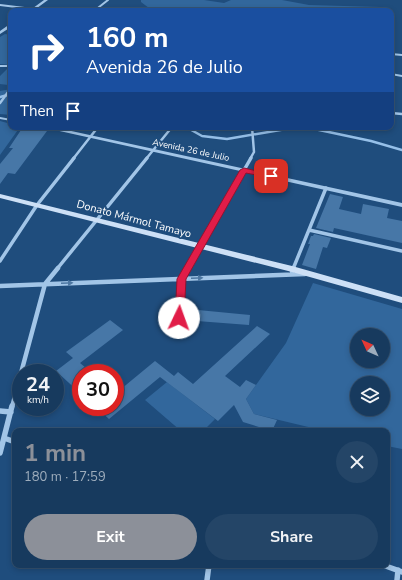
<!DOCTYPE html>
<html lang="en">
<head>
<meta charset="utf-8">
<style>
	body { margin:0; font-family:"Nunito Sans",sans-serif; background:#244567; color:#f1f3f6; height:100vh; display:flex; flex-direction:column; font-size:15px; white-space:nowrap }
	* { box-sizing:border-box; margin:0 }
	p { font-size:13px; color:#9eadbc }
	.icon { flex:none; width:22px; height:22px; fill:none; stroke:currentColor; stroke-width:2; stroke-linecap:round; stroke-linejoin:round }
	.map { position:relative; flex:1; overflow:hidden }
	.drawer { position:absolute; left:12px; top:428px; width:378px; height:140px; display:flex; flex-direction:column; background:#173a5e; border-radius:8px; box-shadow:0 2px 6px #0003,0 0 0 1px #365473 }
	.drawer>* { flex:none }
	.guide { position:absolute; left:8px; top:8px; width:386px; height:122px; border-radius:8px; box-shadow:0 2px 6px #0003,0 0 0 1px #365473; background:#1a4fa0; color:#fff; overflow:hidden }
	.needle { width:26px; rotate:314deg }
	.controls { position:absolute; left:350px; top:328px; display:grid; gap:8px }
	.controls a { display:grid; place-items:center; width:40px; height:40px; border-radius:50%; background:#173a5e; box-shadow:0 2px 6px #0003,0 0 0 1px #365473; font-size:20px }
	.speed { position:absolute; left:12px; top:364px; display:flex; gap:8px; font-size:20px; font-weight:700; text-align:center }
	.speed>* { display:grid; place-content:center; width:52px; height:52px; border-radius:50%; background:#173a5e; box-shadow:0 2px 6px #0003,0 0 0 1px #365473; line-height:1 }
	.speed small { font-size:10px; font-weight:400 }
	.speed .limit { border:6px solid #d22; background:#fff; color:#111 }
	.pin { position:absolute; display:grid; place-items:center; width:34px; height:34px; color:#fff; margin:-17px; border-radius:8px; box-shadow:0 2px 6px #0006 }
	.me { position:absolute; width:44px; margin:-22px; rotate:3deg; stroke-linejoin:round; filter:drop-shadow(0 0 3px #0008) }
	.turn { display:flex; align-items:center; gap:14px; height:84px; padding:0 12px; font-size:18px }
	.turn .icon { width:52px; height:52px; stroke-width:2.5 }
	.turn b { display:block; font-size:28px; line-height:34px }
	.then { display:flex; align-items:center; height:38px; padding:0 12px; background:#0003; gap:8px; font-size:15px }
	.round { display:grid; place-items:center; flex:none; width:42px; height:42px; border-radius:21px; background:#244567 }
	.head { display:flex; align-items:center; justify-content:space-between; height:68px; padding:0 12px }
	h1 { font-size:24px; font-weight:700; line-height:30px; color:#8c9099 }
	.primary-button { display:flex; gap:8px; margin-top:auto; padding:8px 12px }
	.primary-button a { flex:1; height:46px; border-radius:24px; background:#8c9099; color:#fff; font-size:16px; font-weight:700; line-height:46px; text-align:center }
	.primary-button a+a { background:#244567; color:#f1f3f6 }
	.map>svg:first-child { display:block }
	.green { fill:#32679c; fill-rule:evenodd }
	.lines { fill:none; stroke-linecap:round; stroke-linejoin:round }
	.stream { stroke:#96c0e9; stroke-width:2.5 }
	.building { fill:#4777a7 }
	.pedestrian { stroke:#a2c5e7; stroke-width:2.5 }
	.minor-far4 { stroke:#a2c5e7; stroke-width:2 }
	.minor-far3 { stroke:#a2c5e7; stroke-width:2.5 }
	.minor-far2 { stroke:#a2c5e7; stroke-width:3.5 }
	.minor-far1 { stroke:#a2c5e7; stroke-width:4.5 }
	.minor { stroke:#a2c5e7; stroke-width:5.5 }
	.tertiary { fill:#a2c5e7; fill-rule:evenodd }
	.secondary { fill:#cde0f6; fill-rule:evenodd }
	.oneway { fill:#4d77a2 }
	.route { fill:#e11d48; stroke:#92132f }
	.labels { text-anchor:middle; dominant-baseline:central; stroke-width:3.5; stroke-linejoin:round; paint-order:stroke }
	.far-street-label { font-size:9px; fill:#fff; stroke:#1f4d7d }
	.street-label { font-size:11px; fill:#fff; stroke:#1f4d7d }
</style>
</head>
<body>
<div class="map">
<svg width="402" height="580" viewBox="0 0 402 580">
	<rect width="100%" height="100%" fill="#1f4d7d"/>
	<path class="green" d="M141,0H204L224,3L231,0H282L309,5L381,7L389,11H153L141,2Z
		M5,34L11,35V65L0,64V37Z
		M7,69L11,70V82L8,85L0,84V76Z
		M11,89V115L0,114V91Z
		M0,121L11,124V127H20L0,155Z
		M313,283L402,309V449L387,446V431H325L254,414L246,399L286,343ZM357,335H383V361H357ZM357,383H383V409H357Z
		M167,382L215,419L203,431H181L145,400Z"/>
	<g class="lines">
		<path class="stream" d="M0,97L11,94
			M186,127L202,136L227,139L298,127
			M305,127L371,141L402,150"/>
	</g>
	<path class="building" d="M23,127L47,131L15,174L8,173L0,184V164L13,148H9Z
		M330,194L343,197L339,209L361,214L363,204L389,209L387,218L402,221V243L334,228L333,232L316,228Z
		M314,234L331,238L327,248L323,247L316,269L302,265L310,244H308L311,236H313Z
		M198,310L250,315L249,325L197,321Z
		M110,320L123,330L80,363L92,373H81V394L56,371L73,358L66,352Z
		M257,326L270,334L225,376L240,387L246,380L256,385L246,399L254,414L277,420L272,431L243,422L234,405L218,421L160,377L109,419L96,407H115V394L155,361L174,376L178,372L193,384Z"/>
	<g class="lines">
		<path class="pedestrian" d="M0,103L11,88"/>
		<path class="minor-far4" d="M0,5L49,11
			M94,11L108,0
			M391,54L402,55"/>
		<path class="minor-far3" d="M391,113L402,114
			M73,159L98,127
			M146,159L172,127
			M250,159L254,152L252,127"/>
		<path class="minor-far2" d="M309,230L402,251
			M0,261L37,205L74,158
			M57,269L147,158
			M187,269L251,158
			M293,269L326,188"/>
		<path class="minor-far1" d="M292,271L293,268
			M0,286L305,274
			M179,318L181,279L187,268
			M21,373L45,284L58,268
			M12,407L21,374"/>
		<path class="minor" d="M0,411L11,412
			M4,438L15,442
			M0,453L12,406
			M383,565L402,572
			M207,580L209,565
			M397,580L398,570"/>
		<path class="tertiary" d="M44,0H48L33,11H29Z
			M10,24H11V27L0,34V31Z
			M0,65H11V67H0Z
			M391,73L402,75V77L391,75Z
			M0,117L11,119V121L0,119Z
			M44,127H53L402,203V207L46,128Z"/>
		<path class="secondary" d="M0,194L292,266L402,297V303L292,272L0,198Z"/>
	</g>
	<defs><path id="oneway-solid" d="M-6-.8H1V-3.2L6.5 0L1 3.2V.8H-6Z"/></defs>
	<g class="oneway">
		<use href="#oneway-solid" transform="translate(197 278) rotate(-2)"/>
		<use href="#oneway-solid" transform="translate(67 283) rotate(-2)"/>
	</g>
	<path class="route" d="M244,168L274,175L275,176L271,178L246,173L186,279L184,318L183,320H176L175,318L177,279L240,170Z"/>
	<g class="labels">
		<g class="far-street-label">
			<text transform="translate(191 150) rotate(12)">Avenida 26 de Julio</text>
		</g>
		<g class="street-label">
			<text transform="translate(134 219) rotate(15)">Donato Mármol Tamayo</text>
		</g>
	</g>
</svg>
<div class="controls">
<a><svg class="needle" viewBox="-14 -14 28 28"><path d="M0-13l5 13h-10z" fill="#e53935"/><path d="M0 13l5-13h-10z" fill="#9eadbc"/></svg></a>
<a><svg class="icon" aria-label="layers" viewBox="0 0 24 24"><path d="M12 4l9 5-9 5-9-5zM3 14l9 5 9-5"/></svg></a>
</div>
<div class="speed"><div>24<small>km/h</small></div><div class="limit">30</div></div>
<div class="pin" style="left:271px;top:176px;background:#d93025"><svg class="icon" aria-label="arrive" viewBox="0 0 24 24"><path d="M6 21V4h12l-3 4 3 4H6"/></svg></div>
<svg class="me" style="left:179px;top:318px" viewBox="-20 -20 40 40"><circle r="19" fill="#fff"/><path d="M0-13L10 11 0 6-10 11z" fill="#e11d48"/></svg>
<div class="guide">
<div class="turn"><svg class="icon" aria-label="right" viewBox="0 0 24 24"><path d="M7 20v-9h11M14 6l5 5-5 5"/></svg><div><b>160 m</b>Avenida 26 de Julio</div></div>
<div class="then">Then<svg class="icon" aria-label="arrive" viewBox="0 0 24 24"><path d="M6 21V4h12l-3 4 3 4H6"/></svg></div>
</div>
<section class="drawer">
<div class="head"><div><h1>1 min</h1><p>180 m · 17:59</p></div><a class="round"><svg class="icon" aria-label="close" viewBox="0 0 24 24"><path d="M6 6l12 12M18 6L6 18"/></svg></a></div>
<div class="primary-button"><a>Exit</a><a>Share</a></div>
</section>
</div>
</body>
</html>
